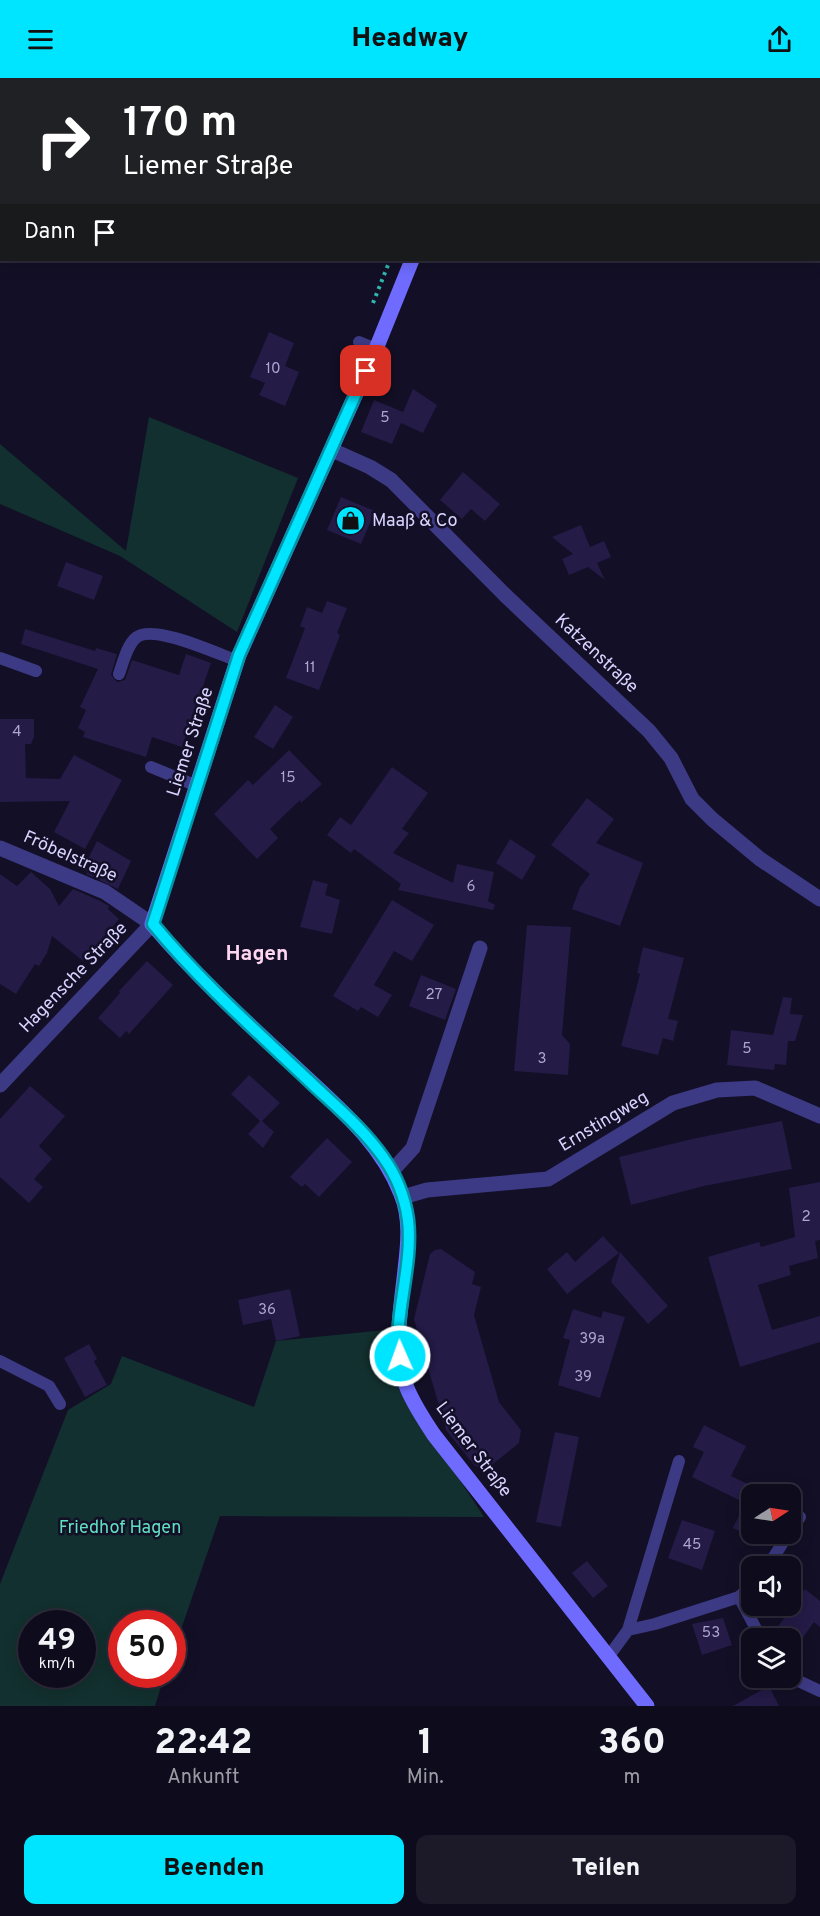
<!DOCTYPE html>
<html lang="de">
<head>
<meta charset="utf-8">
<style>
	body { margin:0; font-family:Overpass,sans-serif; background:#1c1929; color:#f1f3f6; height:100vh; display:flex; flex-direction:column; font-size:22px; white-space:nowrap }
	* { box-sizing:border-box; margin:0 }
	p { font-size:20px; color:#9b9ba3 }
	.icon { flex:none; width:33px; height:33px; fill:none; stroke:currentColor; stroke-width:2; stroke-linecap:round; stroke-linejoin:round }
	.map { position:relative; height:1628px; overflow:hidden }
	.side { display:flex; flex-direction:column; background:#0e0b1c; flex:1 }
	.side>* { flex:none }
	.top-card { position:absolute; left:0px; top:0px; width:820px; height:183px; box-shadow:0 3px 15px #0003,0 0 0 2px #2e2b3b; background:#202124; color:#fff; overflow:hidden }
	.needle { width:39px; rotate:78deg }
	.controls { position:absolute; left:741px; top:1406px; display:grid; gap:12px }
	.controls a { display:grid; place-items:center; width:60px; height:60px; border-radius:12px; background:#0e0b1c; box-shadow:0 3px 15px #0003,0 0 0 2px #2e2b3b; font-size:30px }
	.speed { position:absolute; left:18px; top:1532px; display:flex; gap:12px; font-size:30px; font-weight:700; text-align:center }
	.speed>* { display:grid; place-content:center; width:78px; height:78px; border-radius:50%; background:#0e0b1c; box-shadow:0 3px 15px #0003,0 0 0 2px #2e2b3b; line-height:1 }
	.speed small { font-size:15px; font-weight:400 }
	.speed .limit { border:9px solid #d22; background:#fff; color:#111 }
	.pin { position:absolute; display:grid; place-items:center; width:51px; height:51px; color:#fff; margin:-26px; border-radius:12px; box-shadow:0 3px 9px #0006 }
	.me { position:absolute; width:66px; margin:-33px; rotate:358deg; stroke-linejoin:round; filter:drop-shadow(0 0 4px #0008) }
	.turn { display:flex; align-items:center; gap:21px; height:126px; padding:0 24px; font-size:27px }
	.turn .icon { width:78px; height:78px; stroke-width:2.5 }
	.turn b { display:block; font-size:42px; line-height:51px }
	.then { display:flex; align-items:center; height:57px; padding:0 24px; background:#0003; gap:12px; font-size:22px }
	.eta { display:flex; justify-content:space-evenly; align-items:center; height:102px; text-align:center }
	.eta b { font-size:36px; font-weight:800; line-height:42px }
	.button { display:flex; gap:12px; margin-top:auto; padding:12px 24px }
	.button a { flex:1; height:69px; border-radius:12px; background:#00e5ff; color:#111; font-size:24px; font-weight:800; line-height:69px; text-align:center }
	.button a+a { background:#1c1929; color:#f1f3f6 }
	header { display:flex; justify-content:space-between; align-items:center; height:78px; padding:0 24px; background:#00e5ff; color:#111; font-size:27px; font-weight:800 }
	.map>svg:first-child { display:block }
	.green { fill:#12302f; fill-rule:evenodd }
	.building { fill:#241b47 }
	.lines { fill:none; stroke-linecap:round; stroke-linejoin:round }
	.path { stroke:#2fb8b0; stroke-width:4; stroke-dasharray:3 4.5; stroke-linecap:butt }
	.service { stroke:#3d3a85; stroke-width:12 }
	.minor { stroke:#3d3a85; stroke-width:15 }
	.tertiary { stroke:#3d3a85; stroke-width:15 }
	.secondary { stroke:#6f6bff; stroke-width:15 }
	.route-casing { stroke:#0095a6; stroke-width:15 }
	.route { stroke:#00e5ff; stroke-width:10 }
	.labels { text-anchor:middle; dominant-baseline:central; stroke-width:5; stroke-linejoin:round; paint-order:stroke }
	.number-label { font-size:15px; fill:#aca6d1 }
	.poi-label { font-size:18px; fill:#d9d4ff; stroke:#130f26; text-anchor:start }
	.street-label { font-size:18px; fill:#d9d4ff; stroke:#130f26 }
	.park-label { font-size:18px; fill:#5fe0c0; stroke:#130f26 }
	.quarter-label { font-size:21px; font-weight:bold; fill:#ffd6f0; stroke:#130f26 }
</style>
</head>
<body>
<header><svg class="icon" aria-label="menu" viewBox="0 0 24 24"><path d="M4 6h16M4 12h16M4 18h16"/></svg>Headway<svg class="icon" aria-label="share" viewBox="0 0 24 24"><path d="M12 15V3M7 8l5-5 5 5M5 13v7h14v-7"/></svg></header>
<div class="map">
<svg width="820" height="1628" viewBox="0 0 820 1628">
	<rect width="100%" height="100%" fill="#130f26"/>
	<path class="green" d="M149,339L298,400L237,554L120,478L0,426V366L126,473Z
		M385,1252L401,1312L484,1439L220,1438L173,1575L172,1545H122V1596H165L155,1628H0V1506L68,1332L111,1306L122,1278L254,1329L276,1263ZM32,1545H82V1596H32Z"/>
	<path class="building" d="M269,254L294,265L285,288L299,294L285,328L259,317L265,305L250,299Z
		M413,311L437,327L423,355L401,345L392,366L361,354L374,322L403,334Z
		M463,394L500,426L485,443L471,431L462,441L440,422Z
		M341,419L375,433L361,466L327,452Z
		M581,447L590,469L604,463L611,479L597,485L605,502L588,489L569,497L562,481L573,476L552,459Z
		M66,484L103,498L94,522L57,508Z
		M327,523L347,530L337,555L340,557L319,612L286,600L305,550L300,548L307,529L322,535Z
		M25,551L95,573L96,570L117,576L111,597L117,604L125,602L132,582L179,597L186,576L211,585L182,669L152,659L146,679L83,659L85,654L78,650L86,632L80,629L98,591L21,566Z
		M275,627L293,639L273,671L254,659Z
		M0,641H34V659L31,666H25L26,700L60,701L74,677L122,702L85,771L54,754L70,723L0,724Z
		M289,672L322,706L301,725L300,722L270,751L278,760L257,781L214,736L248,702L253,707Z
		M392,689L428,715L402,751L409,755L393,775L453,805L457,786L494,794L488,823L495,827L493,832L398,812L401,806L354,771L351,775L327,757L340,739L351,747Z
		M587,720L614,741L596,765L643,785L620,848L572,831L580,809L590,796L551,767Z
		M510,761L536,778L522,802L496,785Z
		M97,763L131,783L118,811L86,796L88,794L83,791Z
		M31,794L50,811L59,828L73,811L100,823L109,828L108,831L119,841L83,883L52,858L47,875L39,888L35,886L16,916L0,906V796L17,808Z
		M313,802L328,806L325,817L340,822L332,856L300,849Z
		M392,822L434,847L412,883L394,873L374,907L392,917L378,939L361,929L358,933L333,918Z
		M527,847L571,849L562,957L570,966L568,997L514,993Z
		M643,869L684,880L668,941L678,943L673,963L663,960L658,977L621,968L640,896L637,895Z
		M147,883L173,907L129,956L126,953L120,960L98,940L120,915L119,913Z
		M421,897L456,911L445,942L409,928Z
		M783,919L792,920L790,936L803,937L795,963H788L786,987L775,986L774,992L727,987L731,952L773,957Z
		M249,997L280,1025L262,1043L274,1054L263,1070L248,1056L260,1043L231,1016Z
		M30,1008L65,1038L39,1068L52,1081L34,1101L43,1109L29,1125L0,1099V1041Z
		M782,1043L792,1091L704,1108L631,1127L619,1079L692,1061Z
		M327,1060L352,1084L319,1119L305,1106L302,1109L290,1099Z
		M820,1104V1162L815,1163L818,1180L789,1188L791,1197L758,1207L772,1252L820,1238V1264L740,1289L708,1179L759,1164L761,1169L795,1159L789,1110Z
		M603,1158L619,1175L567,1216L547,1191L567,1174L575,1184Z
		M441,1171L475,1194L472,1206L481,1209L474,1237L499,1324L521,1352L519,1365L488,1390L475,1388L446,1352L414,1241L430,1176L435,1172Z
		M620,1174L668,1228L648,1246L611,1204Z
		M290,1211L300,1258L276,1263L271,1241L243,1247L238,1222Z
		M573,1231L601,1240L603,1233L625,1239L600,1320L558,1307L570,1262L563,1260Z
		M89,1266L97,1281L94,1283L107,1307L85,1319L64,1280Z
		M704,1347L746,1368L731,1398L752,1408V1459L733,1450L745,1425L692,1399L704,1374L693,1369Z
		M555,1354L579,1359L561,1449L536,1444Z
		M682,1442L715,1453L702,1492L668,1480Z
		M587,1483L608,1508L593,1520L572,1495Z
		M805,1511L820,1523V1549L814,1544L799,1565L777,1550Z
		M723,1540L732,1567L702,1577L692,1546Z
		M769,1608L779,1628H733Z"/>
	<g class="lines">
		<path class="path" d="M473,2L474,0
			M373,225L390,182"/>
		<path class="service" d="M359,264L376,271
			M0,580L36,593
			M119,596C123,585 127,566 137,559C154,546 218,576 238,583
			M151,689L197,708
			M0,1283L49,1308L60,1326
			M790,1453L800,1439
			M768,1488L789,1455
			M739,1519L761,1560
			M628,1552L655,1546L739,1519L752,1507
			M609,1578L628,1552L679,1383
			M790,1599L820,1613"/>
		<path class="minor" d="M332,372L370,389L391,402L506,518L649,653L671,680L692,721L712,741L760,781L820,821
			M0,770L105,814L152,846
			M392,1093L413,1070L480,870
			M403,1119L427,1112L548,1101L673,1025L717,1012L755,1010L820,1038"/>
		<path class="tertiary" d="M0,1007L152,846"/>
		<path class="secondary" d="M392,0L394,2
			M499,2L500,0
			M412,182L376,271L239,577L152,846C195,897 245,943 294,988C335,1027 380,1062 401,1116C411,1140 408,1167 405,1192C401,1230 392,1273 407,1310C414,1327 424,1342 434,1357L647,1628"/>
	</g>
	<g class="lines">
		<defs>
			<path id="route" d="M366,293L239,577L153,846C199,902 254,951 307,1001C333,1026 362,1049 383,1079C396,1097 405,1120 408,1142C412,1176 402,1212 399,1246C398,1257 400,1268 400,1278"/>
		</defs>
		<use href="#route" class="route-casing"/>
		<use href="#route" class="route"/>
	</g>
	<defs>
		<symbol id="shop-disc" viewBox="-11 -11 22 22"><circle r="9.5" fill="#00e5ff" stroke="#130f26"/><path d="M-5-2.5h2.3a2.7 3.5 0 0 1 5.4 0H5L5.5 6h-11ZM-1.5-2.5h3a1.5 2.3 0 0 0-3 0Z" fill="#111"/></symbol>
	</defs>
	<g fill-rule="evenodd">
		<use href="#shop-disc" x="334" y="426" width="33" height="33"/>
	</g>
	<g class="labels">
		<g class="number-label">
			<text x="273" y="291">10</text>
			<text x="385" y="340">5</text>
			<text x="310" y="590">11</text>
			<text x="17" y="654">4</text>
			<text x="288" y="700">15</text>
			<text x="471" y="809">6</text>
			<text x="434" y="917">27</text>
			<text x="747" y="971">5</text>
			<text x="542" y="981">3</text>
			<text x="806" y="1139">2</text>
			<text x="267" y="1232">36</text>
			<text x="592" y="1261">39a</text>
			<text x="583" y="1299">39</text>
			<text x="692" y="1467">45</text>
			<text x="711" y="1555">53</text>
		</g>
		<g class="poi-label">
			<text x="372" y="443">Maaß &amp; Co</text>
		</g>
		<g class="street-label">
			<text transform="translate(596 576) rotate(43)">Katzenstraße</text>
			<text transform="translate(191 664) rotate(-72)">Liemer Straße</text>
			<text transform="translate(70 779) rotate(24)">Fröbelstraße</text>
			<text transform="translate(74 900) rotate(-46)">Hagensche Straße</text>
			<text transform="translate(604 1044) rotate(-31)">Ernstingweg</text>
			<text transform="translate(473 1372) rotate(53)">Liemer Straße</text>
		</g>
		<g class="park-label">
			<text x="120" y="1450">Friedhof Hagen</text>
		</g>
		<g class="quarter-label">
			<text x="257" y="876">Hagen</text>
		</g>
	</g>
</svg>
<div class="controls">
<a><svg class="needle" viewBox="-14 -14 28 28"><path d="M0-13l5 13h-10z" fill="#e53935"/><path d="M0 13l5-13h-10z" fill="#9b9ba3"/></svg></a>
<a><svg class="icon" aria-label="sound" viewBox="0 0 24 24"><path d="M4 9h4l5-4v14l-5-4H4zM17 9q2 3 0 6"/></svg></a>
<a><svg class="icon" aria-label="layers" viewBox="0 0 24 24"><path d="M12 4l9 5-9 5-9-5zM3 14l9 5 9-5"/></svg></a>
</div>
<div class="speed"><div>49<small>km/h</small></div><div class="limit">50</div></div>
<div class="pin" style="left:366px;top:293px;background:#d93025"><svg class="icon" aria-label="arrive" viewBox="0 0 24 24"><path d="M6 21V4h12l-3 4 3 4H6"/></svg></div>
<svg class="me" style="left:400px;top:1278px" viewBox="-20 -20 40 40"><circle r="17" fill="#00e5ff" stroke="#fff" stroke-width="3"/><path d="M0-11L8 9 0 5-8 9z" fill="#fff"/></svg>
<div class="top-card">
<div class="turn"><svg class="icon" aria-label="right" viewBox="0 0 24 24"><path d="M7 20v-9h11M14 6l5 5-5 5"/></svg><div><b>170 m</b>Liemer Straße</div></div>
<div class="then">Dann<svg class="icon" aria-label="arrive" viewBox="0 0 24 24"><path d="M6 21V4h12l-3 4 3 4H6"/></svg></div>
</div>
</div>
<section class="side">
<div class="eta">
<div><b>22:42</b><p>Ankunft</p></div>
<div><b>1</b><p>Min.</p></div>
<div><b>360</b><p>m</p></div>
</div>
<div class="button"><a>Beenden</a><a>Teilen</a></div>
</section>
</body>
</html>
